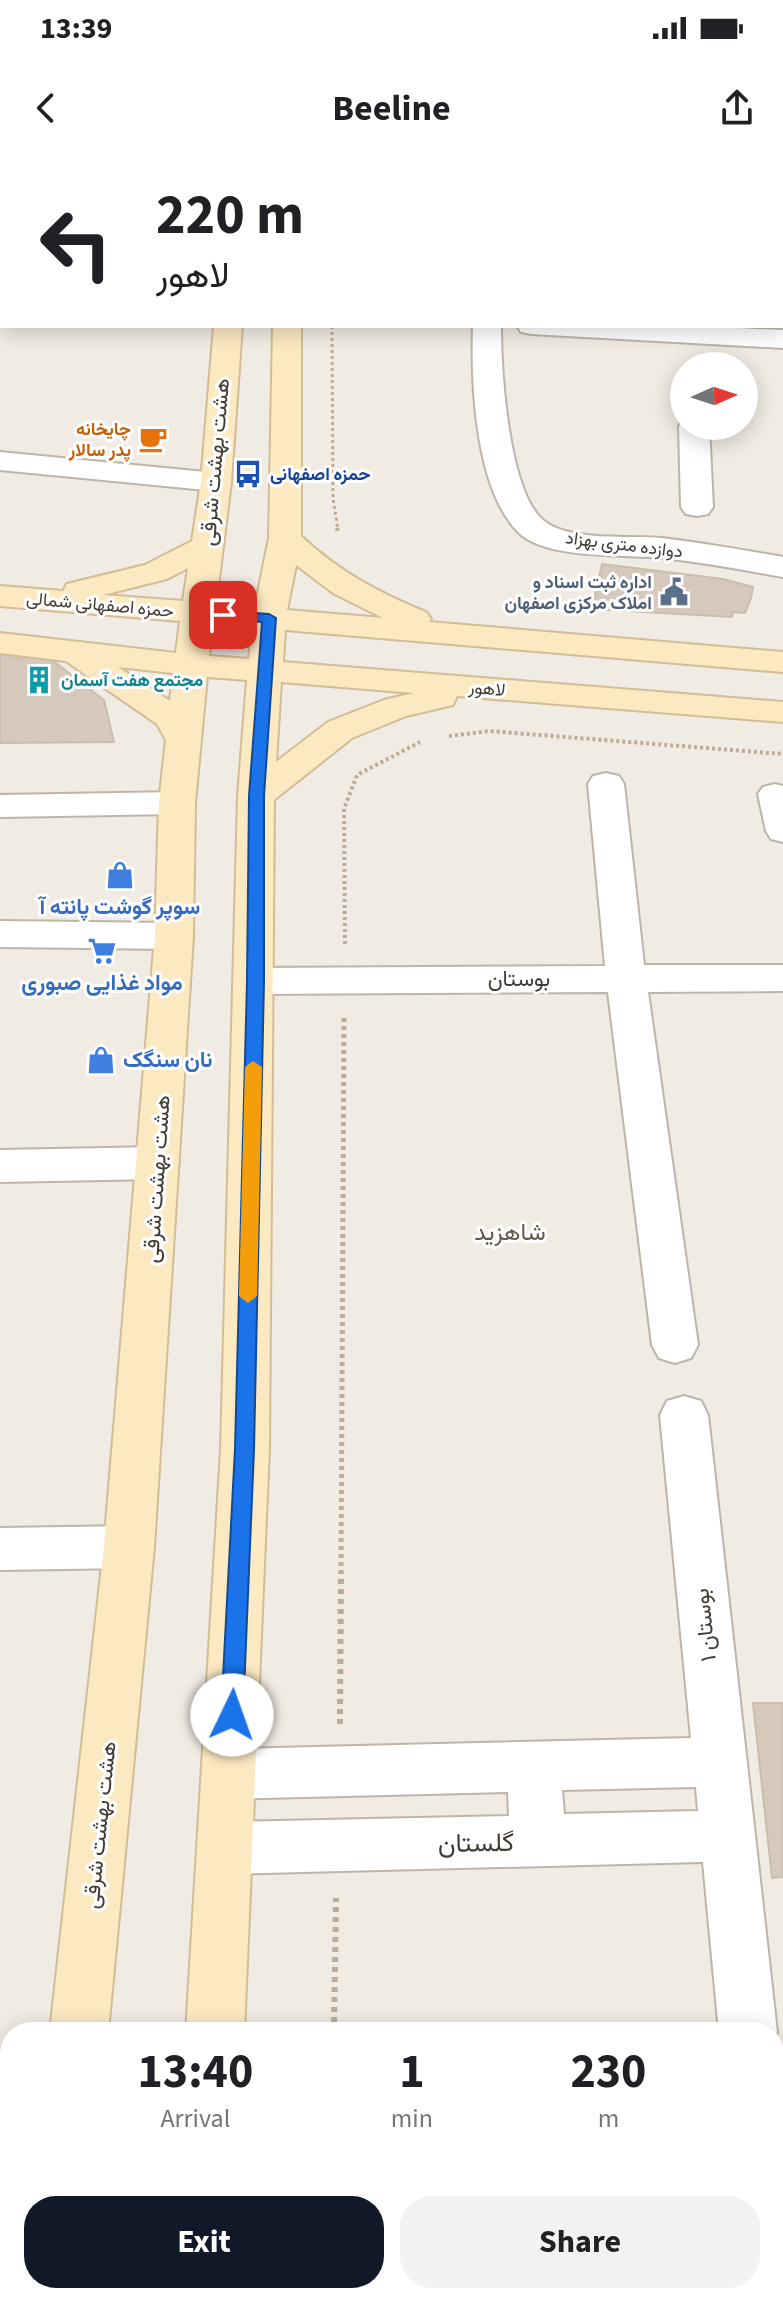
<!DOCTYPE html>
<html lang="en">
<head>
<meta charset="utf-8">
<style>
	body { margin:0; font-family:"Source Sans 3",Vazirmatn,sans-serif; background:#f2f2f2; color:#202124; height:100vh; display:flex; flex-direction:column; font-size:30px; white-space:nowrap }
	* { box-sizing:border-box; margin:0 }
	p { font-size:26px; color:#757577 }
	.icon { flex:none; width:44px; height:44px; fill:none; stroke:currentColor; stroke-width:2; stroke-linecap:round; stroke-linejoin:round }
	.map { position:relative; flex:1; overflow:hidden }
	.details { position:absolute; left:0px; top:1862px; width:784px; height:282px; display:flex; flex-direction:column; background:#fff; border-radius:32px 32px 0 0; box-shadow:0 4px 20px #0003 }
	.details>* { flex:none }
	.banner { position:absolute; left:0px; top:0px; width:784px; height:168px; box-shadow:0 4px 20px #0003; background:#fff; color:#202124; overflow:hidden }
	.needle { width:52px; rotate:87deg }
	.fabs { position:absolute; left:670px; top:192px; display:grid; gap:16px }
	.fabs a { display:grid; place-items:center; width:88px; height:88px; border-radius:50%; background:#fff; box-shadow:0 4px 20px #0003; font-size:40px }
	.pin { position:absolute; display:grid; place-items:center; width:68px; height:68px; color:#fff; margin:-34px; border-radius:16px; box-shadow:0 4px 12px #0006 }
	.me { position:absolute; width:88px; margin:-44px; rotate:3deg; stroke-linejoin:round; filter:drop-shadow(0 0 6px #0008) }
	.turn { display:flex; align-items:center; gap:28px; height:168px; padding:0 24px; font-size:36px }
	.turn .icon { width:104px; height:104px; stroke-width:2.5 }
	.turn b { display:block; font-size:56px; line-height:68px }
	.eta { display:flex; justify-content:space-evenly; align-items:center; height:136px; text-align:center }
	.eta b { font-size:48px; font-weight:700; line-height:56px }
	.action { display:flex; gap:16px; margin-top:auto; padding:16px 24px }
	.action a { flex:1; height:92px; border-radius:32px; background:#111827; color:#fff; font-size:32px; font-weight:700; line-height:92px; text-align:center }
	.action a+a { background:#f2f2f2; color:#202124 }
	.status { display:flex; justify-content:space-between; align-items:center; height:56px; padding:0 40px; background:#fff; direction:ltr }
	.status svg { height:22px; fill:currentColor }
	header { display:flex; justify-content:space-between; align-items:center; height:104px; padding:0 24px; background:#fff; font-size:36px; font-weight:700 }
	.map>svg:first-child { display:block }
	.building { fill:#d4c9bc; stroke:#cbbdad; stroke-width:2 }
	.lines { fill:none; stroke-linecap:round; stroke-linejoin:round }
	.pedestrian-casing { stroke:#beb5a9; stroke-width:4 }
	.minor-casing { stroke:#beb5a9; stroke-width:4 }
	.secondary-casing { stroke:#d1bd97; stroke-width:4 }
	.path-far3 { stroke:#bcac98; stroke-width:3; stroke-dasharray:3 3; stroke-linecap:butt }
	.path-far2 { stroke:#bcac98; stroke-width:4; stroke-dasharray:3 3; stroke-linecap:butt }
	.path-far1 { stroke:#bcac98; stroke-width:5; stroke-dasharray:4 4; stroke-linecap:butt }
	.path { stroke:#bcac98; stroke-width:6; stroke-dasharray:5 5; stroke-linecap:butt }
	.pedestrian { fill:#fff; fill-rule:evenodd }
	.minor { fill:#fff; fill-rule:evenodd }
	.secondary { fill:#fbe9c2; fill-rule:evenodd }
	.route { fill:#1a73e8; stroke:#114b97; stroke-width:2 }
	.slow { fill:#f59e0b }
	.labels { text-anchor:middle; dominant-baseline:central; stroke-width:6; stroke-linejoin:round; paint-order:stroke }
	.far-food-label { font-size:18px; font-weight:bold; fill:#c56008; stroke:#fff; text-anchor:end }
	.far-transit-label { font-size:18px; font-weight:bold; fill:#164399; stroke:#fff; text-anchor:start }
	.far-street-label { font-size:18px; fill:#423b33; stroke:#fff }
	.far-service-label { font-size:18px; font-weight:bold; fill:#4e5e75; stroke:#fff; text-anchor:end }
	.far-culture-label { font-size:18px; font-weight:bold; fill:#0d838f; stroke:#fff; text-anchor:start }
	.street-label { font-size:22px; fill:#423b33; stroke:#fff }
	.shop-label { font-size:22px; font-weight:bold; fill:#366cbe; stroke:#fff }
	.neighbourhood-label { font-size:24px; fill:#64584b; stroke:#fff }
	.near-street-label { font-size:26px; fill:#423b33; stroke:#fff }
</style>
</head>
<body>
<div class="status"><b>13:39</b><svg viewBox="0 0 49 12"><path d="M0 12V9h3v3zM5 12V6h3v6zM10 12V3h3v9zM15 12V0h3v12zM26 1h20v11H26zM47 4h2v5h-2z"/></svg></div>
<header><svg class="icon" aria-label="back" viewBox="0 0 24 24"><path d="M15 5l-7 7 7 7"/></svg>Beeline<svg class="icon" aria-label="share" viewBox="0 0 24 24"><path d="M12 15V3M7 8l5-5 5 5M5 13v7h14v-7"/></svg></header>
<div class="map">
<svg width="783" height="2143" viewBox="0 0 783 2143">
	<rect width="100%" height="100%" fill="#f0ebe3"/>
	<path class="building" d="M602,404L723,419L753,427L751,438L745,453L733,452L732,457L592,449Z
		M0,490L21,499L42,492L104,540L114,582L0,583Z
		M753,1543H783V1717L772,1718Z"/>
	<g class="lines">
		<defs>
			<path id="pedestrian" d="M775,624L783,626V682L771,679L766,671L758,634L763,627Z"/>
			<path id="minor" d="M5,0H31L4,2Z
				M445,0H471V2H445Z
				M624,0H650V2H624Z
				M2,29V47L0,48V30Z
				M473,166H501C501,210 508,330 543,360C568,382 630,375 662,378C703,383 743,390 783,397V417C743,410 702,402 662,398C624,394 546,400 518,372C475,328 471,224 473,166Z
				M517,166H696L783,170V188L531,174L521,172Z
				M683,260L684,266H709L713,347L708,354L697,356L686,354L681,347L679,266Z
				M0,292L216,313L227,315L231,322L227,329L216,331L0,310Z
				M606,613L619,616L624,624L644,805H783V831L648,832L698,1185L691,1198L675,1203L659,1198L652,1185L608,832L255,834L241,831L235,821L241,811L255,808L605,806L588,624L593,616Z
				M177,632L190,635L195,643L190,651L177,654L0,657V635Z
				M0,761L174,763L188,767L193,776L188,785L174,789L0,787Z
				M158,987L173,992L179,1003L173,1014L158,1019L0,1022V990Z
				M684,1236L701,1241L708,1255L777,1872L774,1879V1872H719L703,1702L225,1714L206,1706L198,1688L206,1670L225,1662L509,1656L508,1632L229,1639L210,1631L202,1614L210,1597L229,1589L691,1578L660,1255L667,1241ZM696,1627L698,1651L564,1654L562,1630Z
				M129,1366L147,1372L154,1387L147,1402L129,1408L0,1410V1368Z
				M774,2104L783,2107V2143H742L741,2134H774Z"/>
			<path id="secondary" d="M230,0H256V2H230Z
				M284,0H310V2H284Z
				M214,166H242L231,322L216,444L255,447L269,378L273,166H301V376C338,411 379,433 426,452L431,459L429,462L783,492V512L285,470L283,502L783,542V562L457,536L453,545L406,556L352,578L274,640L269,1289L244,1872H186L221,1289L238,636L247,520L207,517L195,643L193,776L154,1387L108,1872H50L104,1387L155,776L159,643L166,580L157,564L66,501L0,493V473L176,493L180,461L0,446V426L63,431L67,424L145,405L192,381L201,322ZM296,405L333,433L383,458L287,450ZM188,408L183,441L103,435L167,419ZM213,464L252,467L249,499L209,496ZM118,507L173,513L170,541ZM281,522L414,533L384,540L328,562L276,602Z
				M22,2134H84L83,2143H21Z
				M170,2134H232L231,2143H169Z"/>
		</defs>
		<use href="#pedestrian" class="pedestrian-casing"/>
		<use href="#minor" class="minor-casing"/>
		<use href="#secondary" class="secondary-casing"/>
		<path class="path-far3" d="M332,166L333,338L338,370"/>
		<path class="path-far2" d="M337,368L338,373
			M449,576L489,571L783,594
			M345,784L344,649L357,615L420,582"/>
		<path class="path-far1" d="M341,1414L344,858"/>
		<path class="path" d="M340,1564L341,1412
			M334,1872L336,1738
			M774,1951H783
			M328,2134V2143"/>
		<use href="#pedestrian" class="pedestrian"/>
		<use href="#minor" class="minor"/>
		<use href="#secondary" class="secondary"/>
	</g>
	<path class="route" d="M223,451L269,454L276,458L264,636V821L254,1289L243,1555L239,1561L232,1564L224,1561L221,1555L235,1289L247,821L249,636L262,462L218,458V452Z"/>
	<path class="slow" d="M253,901L262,907L257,1136L248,1143L239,1136L245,907Z"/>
	<defs>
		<symbol id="cafe-bare" viewBox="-9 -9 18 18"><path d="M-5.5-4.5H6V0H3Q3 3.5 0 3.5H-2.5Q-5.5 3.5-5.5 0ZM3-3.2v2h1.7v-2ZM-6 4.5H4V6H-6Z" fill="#e8710a" stroke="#fff" stroke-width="2.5" paint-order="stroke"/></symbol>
		<symbol id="bus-bare" viewBox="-9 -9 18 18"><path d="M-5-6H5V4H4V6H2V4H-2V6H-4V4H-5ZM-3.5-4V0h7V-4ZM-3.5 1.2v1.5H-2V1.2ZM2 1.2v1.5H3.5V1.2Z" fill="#1a4fb4" stroke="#fff" stroke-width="2.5" paint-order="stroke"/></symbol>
		<symbol id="civic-bare" viewBox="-9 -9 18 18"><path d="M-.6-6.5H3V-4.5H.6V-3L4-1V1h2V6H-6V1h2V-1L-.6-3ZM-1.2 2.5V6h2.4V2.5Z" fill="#5c6f8a" stroke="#fff" stroke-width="2.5" paint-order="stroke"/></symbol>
		<symbol id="building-bare" viewBox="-9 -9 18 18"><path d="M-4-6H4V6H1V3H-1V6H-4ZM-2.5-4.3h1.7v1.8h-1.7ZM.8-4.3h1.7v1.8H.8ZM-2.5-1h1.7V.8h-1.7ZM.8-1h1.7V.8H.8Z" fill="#0f9aa8" stroke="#fff" stroke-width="2.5" paint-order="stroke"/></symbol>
		<symbol id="shop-bare" viewBox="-9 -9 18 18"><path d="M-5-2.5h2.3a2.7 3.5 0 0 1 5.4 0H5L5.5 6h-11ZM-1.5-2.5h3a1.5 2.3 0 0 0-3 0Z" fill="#3f7fe0" stroke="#fff" stroke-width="2.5" paint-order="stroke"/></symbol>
		<symbol id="supermarket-bare" viewBox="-9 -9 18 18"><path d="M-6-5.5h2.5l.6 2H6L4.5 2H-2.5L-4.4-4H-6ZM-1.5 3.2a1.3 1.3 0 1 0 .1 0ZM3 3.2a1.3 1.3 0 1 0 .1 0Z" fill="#3f7fe0" stroke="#fff" stroke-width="2.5" paint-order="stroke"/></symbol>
	</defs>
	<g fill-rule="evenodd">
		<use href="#cafe-bare" x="133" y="259" width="40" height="40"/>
		<use href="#bus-bare" x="228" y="294" width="40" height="40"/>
		<use href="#civic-bare" x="654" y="412" width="40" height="40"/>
		<use href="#building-bare" x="19" y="500" width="40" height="40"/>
		<use href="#shop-bare" x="100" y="695" width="40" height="40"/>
		<use href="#supermarket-bare" x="82" y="771" width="40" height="40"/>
		<use href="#shop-bare" x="81" y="880" width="40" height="40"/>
	</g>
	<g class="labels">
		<g class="far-food-label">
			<text x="131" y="269">چایخانه<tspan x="131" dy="21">پدر سالار</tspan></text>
		</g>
		<g class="far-transit-label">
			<text x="270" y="314">حمزه اصفهانی</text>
		</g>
		<g class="far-street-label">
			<text transform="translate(624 385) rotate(7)">دوازده متری بهزاد</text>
			<text transform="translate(100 445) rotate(5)">حمزه اصفهانی شمالی</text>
			<text transform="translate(487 529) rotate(5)">لاهور</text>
		</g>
		<g class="far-service-label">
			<text x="652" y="422">اداره ثبت اسناد و<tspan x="652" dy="21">املاک مرکزی اصفهان</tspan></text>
		</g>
		<g class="far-culture-label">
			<text x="61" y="520">مجتمع هفت آسمان</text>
		</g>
		<g class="street-label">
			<text transform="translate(215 302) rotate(-85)">هشت بهشت شرقی</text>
			<text x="519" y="819">بوستان</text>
			<text transform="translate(157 1019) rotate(-86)">هشت بهشت شرقی</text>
			<text transform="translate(705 1465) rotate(-96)">بوستان ۱</text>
			<text transform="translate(100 1665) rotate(-84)">هشت بهشت شرقی</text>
		</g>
		<g class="shop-label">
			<text x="120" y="747">سوپر گوشت پانته آ</text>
			<text x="102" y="823">مواد غذایی صبوری</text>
			<text x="123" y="900" text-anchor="start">نان سنگک</text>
		</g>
		<g class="neighbourhood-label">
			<text x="510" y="1072">شاهزید</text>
		</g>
		<g class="near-street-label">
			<text transform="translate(476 1683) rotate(-1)">گلستان</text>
		</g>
	</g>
</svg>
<div class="fabs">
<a><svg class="needle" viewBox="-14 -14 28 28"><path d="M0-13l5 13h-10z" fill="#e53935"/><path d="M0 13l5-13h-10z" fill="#757577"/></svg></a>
</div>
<div class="pin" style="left:223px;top:455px;background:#d93025"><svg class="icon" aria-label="arrive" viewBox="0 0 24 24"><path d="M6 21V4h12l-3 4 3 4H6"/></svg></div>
<svg class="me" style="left:232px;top:1555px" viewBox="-20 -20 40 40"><circle r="19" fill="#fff"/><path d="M0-13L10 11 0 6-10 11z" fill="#1a73e8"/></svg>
<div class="banner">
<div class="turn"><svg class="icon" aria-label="left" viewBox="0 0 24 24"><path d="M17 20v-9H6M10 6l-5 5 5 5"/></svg><div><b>220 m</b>لاهور</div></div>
</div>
<section class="details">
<div class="eta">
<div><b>13:40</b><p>Arrival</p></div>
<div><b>1</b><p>min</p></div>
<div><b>230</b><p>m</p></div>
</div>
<div class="action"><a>Exit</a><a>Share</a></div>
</section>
</div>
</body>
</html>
